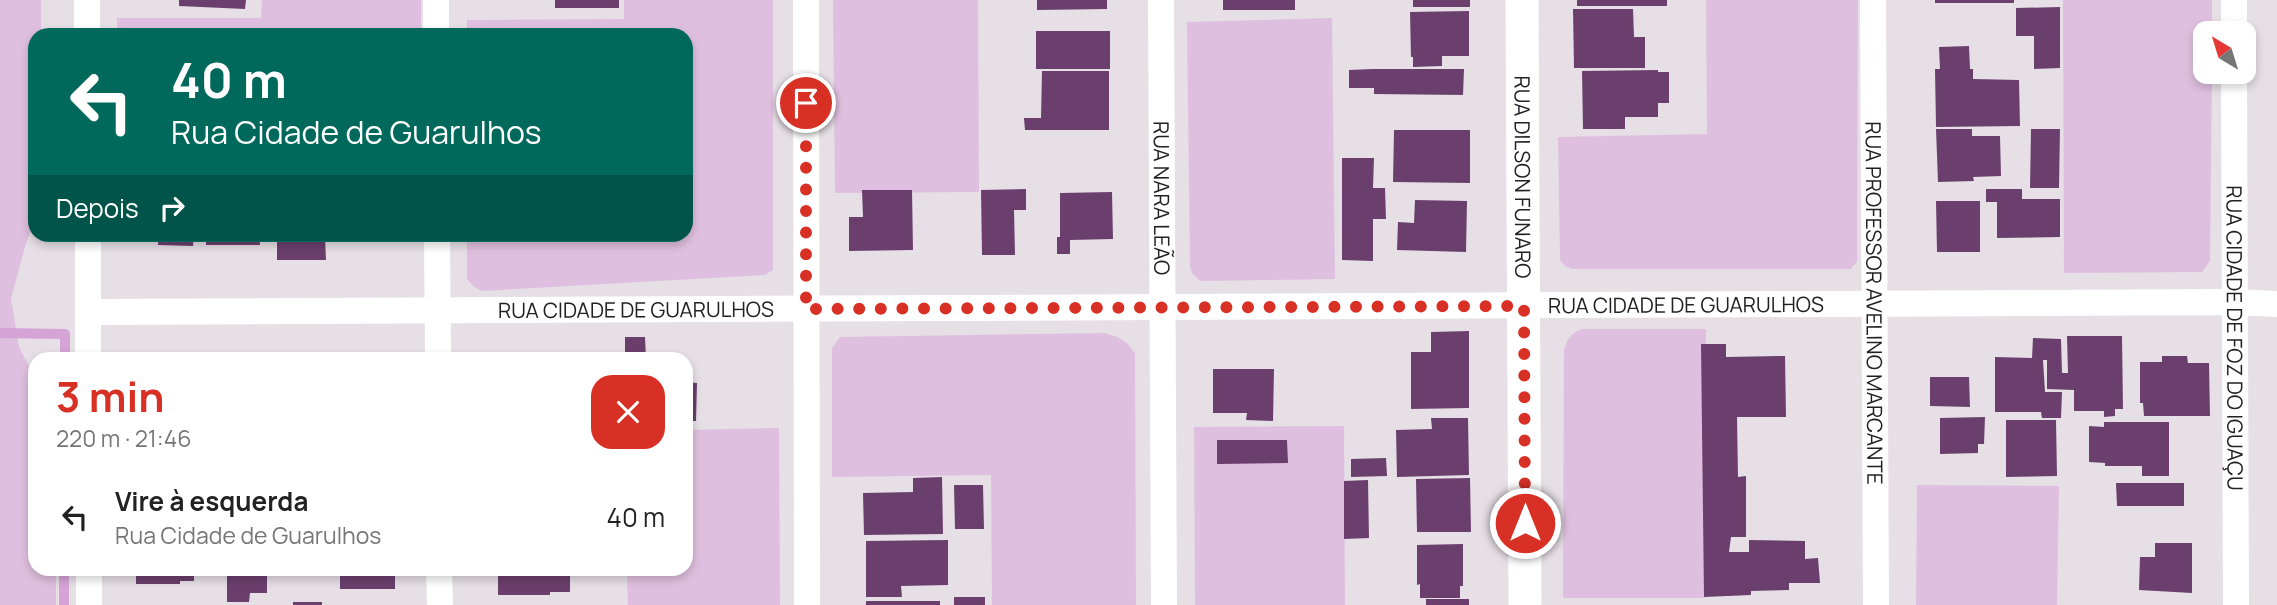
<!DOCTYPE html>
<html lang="pt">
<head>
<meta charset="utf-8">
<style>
	body { margin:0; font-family:Manrope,sans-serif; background:#f2f2f2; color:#222; height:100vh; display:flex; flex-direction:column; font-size:26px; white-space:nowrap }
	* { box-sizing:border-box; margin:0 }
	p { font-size:23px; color:#767676 }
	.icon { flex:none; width:38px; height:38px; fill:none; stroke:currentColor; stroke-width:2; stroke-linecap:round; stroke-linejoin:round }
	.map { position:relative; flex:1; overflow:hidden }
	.sheet { position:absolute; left:28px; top:352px; width:665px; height:224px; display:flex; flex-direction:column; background:#fff; border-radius:21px; box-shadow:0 4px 10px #0003 }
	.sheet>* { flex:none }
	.guide { position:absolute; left:28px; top:28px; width:665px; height:214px; border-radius:21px; box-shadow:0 4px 10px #0003; background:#00695c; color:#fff; overflow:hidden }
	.needle { width:46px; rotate:322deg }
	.buttons { position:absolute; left:2193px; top:21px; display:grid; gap:14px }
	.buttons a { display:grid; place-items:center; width:63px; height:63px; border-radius:14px; background:#fff; box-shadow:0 4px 10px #0003; font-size:35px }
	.pin { position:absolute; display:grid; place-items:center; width:60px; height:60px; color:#fff; margin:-30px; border:4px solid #fff; border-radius:50%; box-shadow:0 2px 7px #0007 }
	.me { position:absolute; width:77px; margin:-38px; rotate:0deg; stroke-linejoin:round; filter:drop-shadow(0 0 5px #0008) }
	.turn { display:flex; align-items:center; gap:24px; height:147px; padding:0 28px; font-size:32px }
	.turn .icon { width:91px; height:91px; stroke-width:2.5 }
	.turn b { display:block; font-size:49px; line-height:60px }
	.then { display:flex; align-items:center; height:66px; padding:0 28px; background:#0003; gap:14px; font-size:26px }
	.round { display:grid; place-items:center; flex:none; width:74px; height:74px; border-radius:21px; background:#f2f2f2 }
	.overview { display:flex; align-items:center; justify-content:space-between; height:119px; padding:0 28px }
	h1 { font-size:42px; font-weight:700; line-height:52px; color:#d93025 }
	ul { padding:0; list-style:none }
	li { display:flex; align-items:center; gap:21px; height:91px; padding:0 28px }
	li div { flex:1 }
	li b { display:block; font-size:26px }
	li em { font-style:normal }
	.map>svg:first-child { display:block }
	.green { fill:#dfbfdf }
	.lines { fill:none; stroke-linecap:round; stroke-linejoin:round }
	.stream { stroke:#d6a3d7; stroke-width:10 }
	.building { fill:#6b3f6d }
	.minor { stroke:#fff; stroke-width:26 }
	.tertiary { stroke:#fff; stroke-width:33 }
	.route { stroke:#d93025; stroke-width:12; stroke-dasharray:0 21.6 }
	.labels { text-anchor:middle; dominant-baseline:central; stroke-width:7; stroke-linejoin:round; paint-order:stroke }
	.street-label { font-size:21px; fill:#232023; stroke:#fff }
</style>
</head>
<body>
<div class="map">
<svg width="2277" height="605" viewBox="0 0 2277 605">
	<rect width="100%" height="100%" fill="#e6dfe6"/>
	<path class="green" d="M0,0H41V35H35V219L25,247L11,299L19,347L35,378V569H56V605H0Z
		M262,0H421V35H117V18H261Z
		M624,0H773V270L765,275L482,291L473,286L467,279V235L686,234V35H467V20L624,19Z
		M833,0H978L979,192L835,193Z
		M1706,0H1858L1857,261L1851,269H1572L1565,266L1560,260L1558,137L1707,134Z
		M2063,0H2212V33H2205V72H2212L2210,261L2202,272L2064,273Z
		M1332,18L1335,279L1200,281L1192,273L1190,267L1187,22Z
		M1582,329H1706L1705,598H1563L1564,351C1567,339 1570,334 1582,329Z
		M1104,333C1120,337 1127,340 1135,354L1136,605H992L991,475L832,477V348L840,337Z
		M1344,426L1345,605H1195L1194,427Z
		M779,428L780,605H628L627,569H686V430Z
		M1917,485L2059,486L2057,605H1916Z"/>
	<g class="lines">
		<path class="stream" d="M0,333L65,334V359
			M64,605V569"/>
	</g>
	<path class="building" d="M179,0H246L245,9L179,6Z
		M555,0H619V8H555Z
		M1037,0H1107V9L1037,10Z
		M1223,0H1295V10H1223Z
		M1413,0H1470V7H1413Z
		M1577,0H1667V6H1577Z
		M1935,0H2014V3H1935Z
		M2060,7V68L2034,69V36H2016V8Z
		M1573,9H1633L1634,37H1645V68H1574Z
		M1469,11V56H1442V66L1413,67V57H1411L1410,12Z
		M1036,31H1110V69H1036Z
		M1969,46L1970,69H1973V79L2019,80L2020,126L1936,127L1935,69H1940L1939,47Z
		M1373,69H1464L1463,95L1374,94V88H1349V70Z
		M1658,70V72H1669V103H1658V117H1625V129H1583L1582,71Z
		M1042,71H1109V130H1025L1024,118H1041Z
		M1936,129H1972V136H2000L2001,176L1973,177L1974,181L1938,182Z
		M2031,129H2060L2059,188H2030Z
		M1394,130H1470V183L1393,182Z
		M1342,158H1374L1373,188H1385L1386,219H1373V261L1342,260Z
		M1026,189V210H1014L1015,255H982L981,190Z
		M1986,189H2022V199H2060V237L1997,238V202H1986Z
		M862,190H912L913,250L849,251V217H863Z
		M1112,192L1113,239L1070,240V254H1057V237H1060V193Z
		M1415,200L1467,201L1466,252L1397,250L1398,222L1414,223Z
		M1936,201H1980V252H1937Z
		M159,234H194L193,246L158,245Z
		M206,234H259L260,245H206Z
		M277,234H320V237H325L326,260H277Z
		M1469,331V408L1411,409V352H1431V332Z
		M2067,336H2122L2123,409H2115V416L2104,417V411H2074V390L2047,389V360H2043L2045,392H2062L2061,418H2042L2041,412H1995V357L2032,358L2033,338L2061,339L2062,373H2068Z
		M625,337H645L646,359H625Z
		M1701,344H1726V357L1785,356L1786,417H1737L1738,477L1746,476V537H1731L1729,552H1749V540L1805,541V559L1818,558L1820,583H1789V590L1751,591V595L1704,597Z
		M494,355H580V359H494Z
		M2162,356H2187L2188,363H2209L2210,416H2144L2143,403H2140V362H2162Z
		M1213,369H1274L1273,421L1246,420L1247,413H1213Z
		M1930,377H1969L1970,407L1930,406Z
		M686,382L697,383L696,421H686Z
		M1985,417L1984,444H1978V453L1940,454V418Z
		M1431,418H1468L1469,475L1397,477L1396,430L1432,429Z
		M2006,420H2056L2057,476L2006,477Z
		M2104,422H2169V476H2142V466H2105V463L2089,462V426L2104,427Z
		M1217,440H1287L1288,463L1217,464Z
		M1386,458L1387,476L1351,477V459Z
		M942,477L943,534L864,535L863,493L913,492V478Z
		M1470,478L1471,532H1417L1416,479Z
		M1368,480L1369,538L1344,539V481Z
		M2116,483H2184V506H2117Z
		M954,485H983L984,529H955Z
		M948,540V585L901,586L902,597H866V541Z
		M2155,543H2192V593L2139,590L2140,557H2155Z
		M1463,544V586H1460V598H1420V584L1417,585V545Z
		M136,569H194V581H180V584H136Z
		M227,569H267V593H250L249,602H227Z
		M340,569H395V589H340Z
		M498,569H570V592H550V595H498Z
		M954,597H985V605H954Z
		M1426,599H1469V605H1426Z
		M866,601H940V605H866Z
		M293,602H322V605H293Z"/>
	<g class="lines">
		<g class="minor">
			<path d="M87,0V35"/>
			<path d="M436,0V35"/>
			<path d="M806,0L807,605"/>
			<path id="s1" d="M1161,0L1164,605"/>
			<path id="s2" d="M1873,0L1876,605"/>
			<path d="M2234,0V33"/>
			<path id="s3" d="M2234,72L2236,605"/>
			<path d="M88,234V359"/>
			<path d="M437,234L438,359"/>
			<path id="s4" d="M88,312L2235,302L2277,304"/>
			<path d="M89,569V605"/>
			<path d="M439,569L440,605"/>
		</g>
		<path class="tertiary" id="s5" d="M1522,0L1525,605"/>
	</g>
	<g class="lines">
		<path class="route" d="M806,103V309L1524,306L1525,523"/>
	</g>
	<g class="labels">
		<g class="street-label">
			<text stroke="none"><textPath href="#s5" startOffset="177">RUA DILSON FUNARO</textPath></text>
			<text stroke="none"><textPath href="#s1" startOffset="198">RUA NARA LEÃO</textPath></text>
			<text stroke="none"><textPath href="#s2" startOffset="303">RUA PROFESSOR AVELINO MARCANTE</textPath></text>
			<text stroke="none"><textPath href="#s4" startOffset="1598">RUA CIDADE DE GUARULHOS</textPath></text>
			<text stroke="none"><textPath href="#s4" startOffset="548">RUA CIDADE DE GUARULHOS</textPath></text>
			<text stroke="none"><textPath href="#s3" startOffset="266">RUA CIDADE DE FOZ DO IGUAÇU</textPath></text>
		</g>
	</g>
</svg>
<div class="buttons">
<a><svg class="needle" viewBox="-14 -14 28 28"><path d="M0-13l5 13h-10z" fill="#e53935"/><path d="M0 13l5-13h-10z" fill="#767676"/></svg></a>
</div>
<div class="pin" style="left:806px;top:103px;background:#d93025"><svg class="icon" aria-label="arrive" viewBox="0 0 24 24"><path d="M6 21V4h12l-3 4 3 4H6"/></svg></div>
<svg class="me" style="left:1525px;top:523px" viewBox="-20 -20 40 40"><circle r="17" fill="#d93025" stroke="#fff" stroke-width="3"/><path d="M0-11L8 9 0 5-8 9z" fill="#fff"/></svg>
<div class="guide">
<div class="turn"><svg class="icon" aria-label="left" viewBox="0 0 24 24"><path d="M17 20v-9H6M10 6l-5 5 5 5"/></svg><div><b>40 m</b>Rua Cidade de Guarulhos</div></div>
<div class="then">Depois<svg class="icon" aria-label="right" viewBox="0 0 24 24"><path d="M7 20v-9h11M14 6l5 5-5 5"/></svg></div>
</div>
<section class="sheet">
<div class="overview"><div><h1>3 min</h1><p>220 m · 21:46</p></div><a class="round" style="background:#d93025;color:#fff"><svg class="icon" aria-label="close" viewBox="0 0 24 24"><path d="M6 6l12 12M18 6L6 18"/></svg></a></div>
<ul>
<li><svg class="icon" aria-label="left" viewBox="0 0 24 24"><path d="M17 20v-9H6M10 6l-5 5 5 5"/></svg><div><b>Vire à esquerda</b><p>Rua Cidade de Guarulhos</p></div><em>40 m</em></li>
</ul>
</section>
</div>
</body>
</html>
